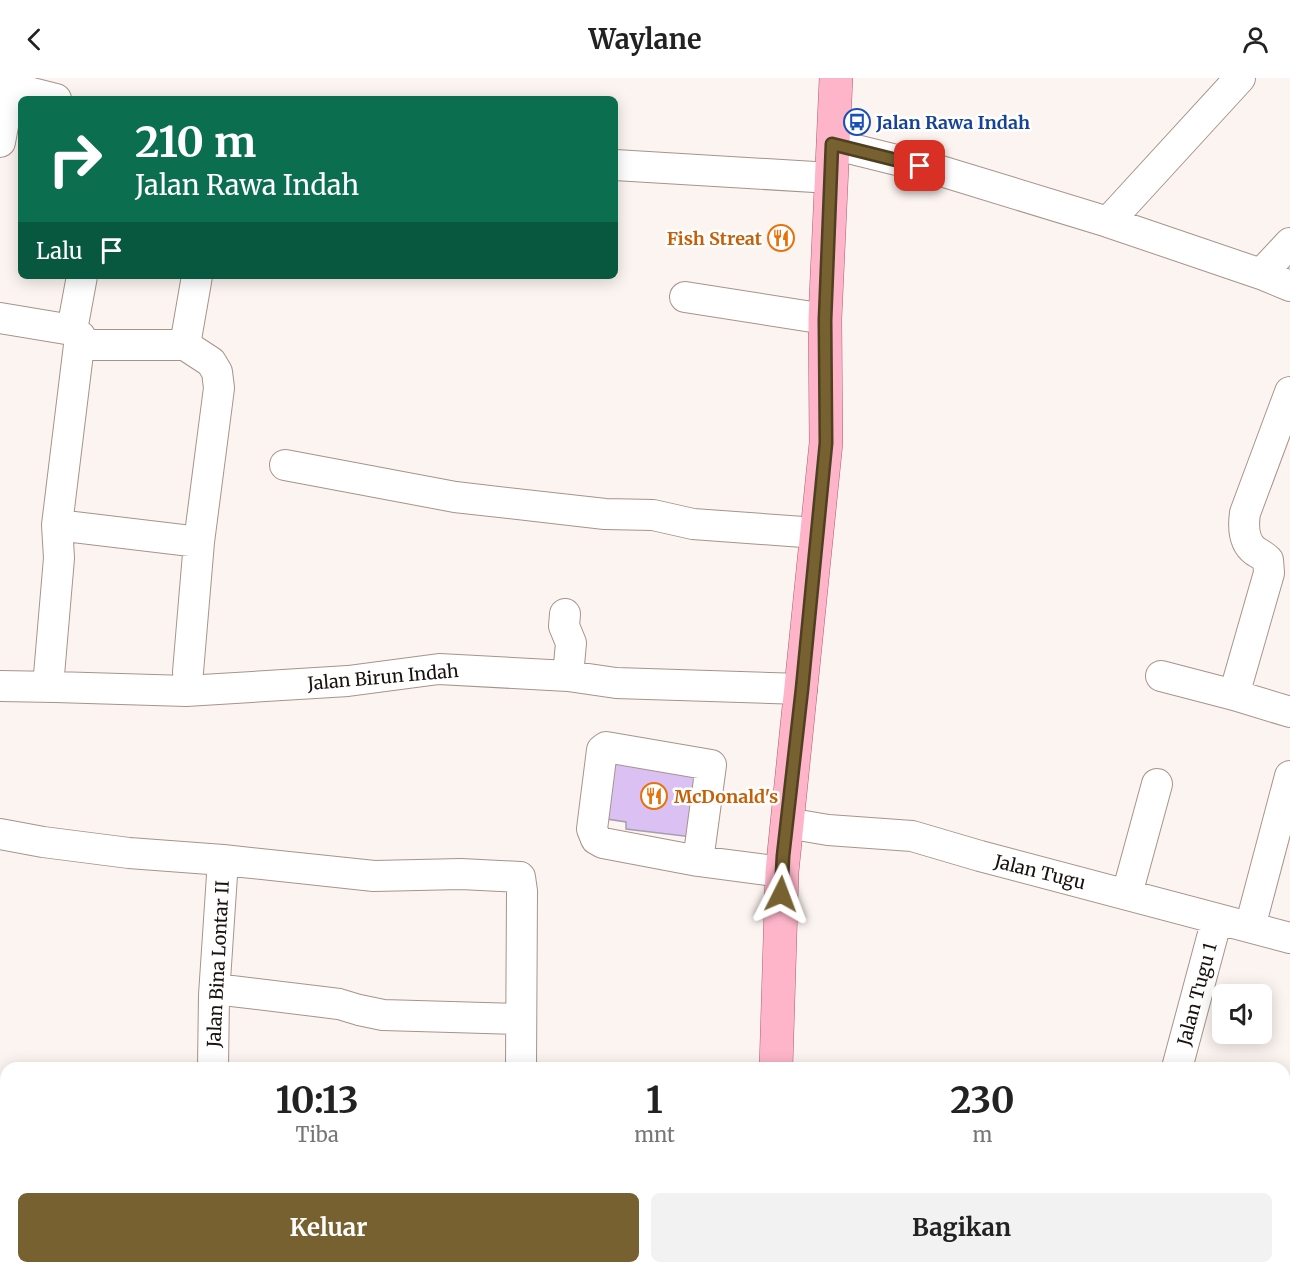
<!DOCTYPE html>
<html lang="id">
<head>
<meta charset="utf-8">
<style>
	body { margin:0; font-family:Merriweather,serif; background:#f2f2f2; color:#222; height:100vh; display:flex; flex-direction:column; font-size:22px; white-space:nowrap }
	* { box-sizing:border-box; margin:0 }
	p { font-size:20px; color:#767676 }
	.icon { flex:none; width:33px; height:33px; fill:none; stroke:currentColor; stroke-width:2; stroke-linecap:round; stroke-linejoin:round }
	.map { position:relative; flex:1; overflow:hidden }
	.drawer { position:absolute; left:0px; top:984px; width:1290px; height:212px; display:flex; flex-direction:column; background:#fff; border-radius:18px 18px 0 0; box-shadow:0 3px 15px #0003 }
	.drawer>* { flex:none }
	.banner { position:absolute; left:18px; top:18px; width:600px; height:183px; border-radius:9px; box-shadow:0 3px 15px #0003; background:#0b6e4f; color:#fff; overflow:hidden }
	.controls { position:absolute; left:1212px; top:906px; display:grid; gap:12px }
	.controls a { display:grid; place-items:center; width:60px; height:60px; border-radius:9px; background:#fff; box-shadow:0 3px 15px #0003; font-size:30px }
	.pin { position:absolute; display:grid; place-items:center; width:51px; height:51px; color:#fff; margin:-26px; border-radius:12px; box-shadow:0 3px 9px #0006 }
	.me { position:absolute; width:66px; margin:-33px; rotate:3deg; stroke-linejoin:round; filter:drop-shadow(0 0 4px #0008) }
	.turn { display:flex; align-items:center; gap:21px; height:126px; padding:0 18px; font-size:27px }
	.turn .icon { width:78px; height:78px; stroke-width:2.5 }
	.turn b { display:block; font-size:42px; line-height:51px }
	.then { display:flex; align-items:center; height:57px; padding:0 18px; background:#0003; gap:12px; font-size:22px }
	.eta { display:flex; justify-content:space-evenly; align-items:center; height:102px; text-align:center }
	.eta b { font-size:36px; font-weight:700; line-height:42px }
	.cta { display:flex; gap:12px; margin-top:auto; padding:12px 18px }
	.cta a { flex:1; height:69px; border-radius:9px; background:#776131; color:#fff; font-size:24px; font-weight:700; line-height:69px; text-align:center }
	.cta a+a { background:#f2f2f2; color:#222 }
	header { display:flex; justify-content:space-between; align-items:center; height:78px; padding:0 18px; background:#fff; font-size:27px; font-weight:700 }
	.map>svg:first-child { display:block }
	.building { fill:#dac0f3; stroke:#a69eaf; stroke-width:1.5 }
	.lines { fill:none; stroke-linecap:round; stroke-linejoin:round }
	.minor-casing { stroke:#a7938a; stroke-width:32 }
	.major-casing { stroke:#ae5c70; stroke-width:34 }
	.minor { stroke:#fff; stroke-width:30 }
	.major { stroke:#feb5c9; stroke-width:33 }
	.route-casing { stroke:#4d3f20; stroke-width:15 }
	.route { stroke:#776131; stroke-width:10 }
	.labels { text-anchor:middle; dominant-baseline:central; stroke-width:5; stroke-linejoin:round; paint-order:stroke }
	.transit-label { font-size:18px; font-weight:bold; fill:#164399; stroke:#fff; text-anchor:start }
	.food-label { font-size:18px; font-weight:bold; fill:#c56008; stroke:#fff; text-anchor:end }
	.street-label { font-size:18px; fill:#18110e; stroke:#fff }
</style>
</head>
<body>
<header><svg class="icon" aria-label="back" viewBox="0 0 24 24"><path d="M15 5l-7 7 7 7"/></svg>Waylane<svg class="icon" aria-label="person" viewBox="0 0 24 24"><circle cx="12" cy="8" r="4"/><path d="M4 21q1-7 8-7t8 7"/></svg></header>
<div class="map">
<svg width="1290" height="1195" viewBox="0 0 1290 1195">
	<rect width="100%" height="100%" fill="#fcf4f0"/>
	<path class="building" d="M615,683L700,695L692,759L626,751V744L607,741Z"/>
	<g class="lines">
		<defs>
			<path id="minor" d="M0,7L56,21
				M0,64L10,10
				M832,66L941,93L1108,144L1261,196L1290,208
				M615,87L831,100
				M1108,144L1240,0
				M1261,196L1290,165
				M685,219L825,241
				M0,240L72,252L80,258L79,267H185L211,284L217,294L219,310L199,464L188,594
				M72,252L82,198
				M185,267L197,198
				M285,387L455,419L605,436L653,437L693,446L817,455
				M57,447L199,464
				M565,536L564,548L571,565L568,598
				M49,597L59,480L57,447L79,267
				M1161,598L1234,617L1290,634
				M0,608L55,609L186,613L348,603L439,591L568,598L616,605L802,611
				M1234,617L1269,495L1268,482C1264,478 1260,476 1255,473C1243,464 1243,449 1245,435L1290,314
				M787,745L828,752L912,758L980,778L1290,860
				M0,756L43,764L129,775L223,782L374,798L461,796L520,799L522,813L521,990
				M698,783L711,687L606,669L602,672L592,751L596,761L603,765L698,783L782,794
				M1127,816L1157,706
				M1250,849L1290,698
				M215,911L339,926L359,932L383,937L521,941
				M213,990L214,917L223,782
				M1177,990L1217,841
				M0,1125L6,1126
				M474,1190V1195
				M841,1190L846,1195
				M1069,1190L1094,1195
				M176,1195L177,1190
				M1186,1195L1188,1190"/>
			<path id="major" d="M776,990L782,794L826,365L825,241L836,0
				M769,1195V1190"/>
		</defs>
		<use href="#minor" class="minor-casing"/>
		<use href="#major" class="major-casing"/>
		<use href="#minor" class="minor"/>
		<use href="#major" class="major"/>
	</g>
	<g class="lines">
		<defs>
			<path id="route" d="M781,816L783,778L802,611L826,365L825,242L832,66L920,88"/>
		</defs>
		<use href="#route" class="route-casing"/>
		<use href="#route" class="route"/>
	</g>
	<defs>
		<symbol id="bus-ring" viewBox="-11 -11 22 22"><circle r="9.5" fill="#fff" stroke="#1a4fb4" stroke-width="1.5"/><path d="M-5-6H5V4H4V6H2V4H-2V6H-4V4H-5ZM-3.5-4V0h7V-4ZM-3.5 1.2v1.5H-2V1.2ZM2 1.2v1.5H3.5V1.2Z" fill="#1a4fb4"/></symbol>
		<symbol id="restaurant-ring" viewBox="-11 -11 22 22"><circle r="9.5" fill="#fff" stroke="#e8710a" stroke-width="1.5"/><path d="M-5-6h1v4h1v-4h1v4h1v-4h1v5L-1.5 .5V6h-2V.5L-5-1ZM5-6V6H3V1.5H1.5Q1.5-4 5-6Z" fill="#e8710a"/></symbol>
	</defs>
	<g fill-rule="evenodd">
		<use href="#bus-ring" x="842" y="29" width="30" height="30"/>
		<use href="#restaurant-ring" x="766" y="145" width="30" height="30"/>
		<use href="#restaurant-ring" x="639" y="703" width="30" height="30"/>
	</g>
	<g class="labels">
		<g class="transit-label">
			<text x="876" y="44">Jalan Rawa Indah</text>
		</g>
		<g class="food-label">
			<text x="762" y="160">Fish Streat</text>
			<text x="674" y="718" text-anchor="start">McDonald's</text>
		</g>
		<g class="street-label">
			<text transform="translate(383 599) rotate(-5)">Jalan Birun Indah</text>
			<text transform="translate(1040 794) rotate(14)">Jalan Tugu</text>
			<text transform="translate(218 886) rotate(-87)">Jalan Bina Lontar II</text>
			<text transform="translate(1197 916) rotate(-75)">Jalan Tugu 1</text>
		</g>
	</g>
</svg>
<div class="controls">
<a><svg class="icon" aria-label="sound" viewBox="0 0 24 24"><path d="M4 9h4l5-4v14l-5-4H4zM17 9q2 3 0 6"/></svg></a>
</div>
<div class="pin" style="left:920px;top:88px;background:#d93025"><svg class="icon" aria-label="arrive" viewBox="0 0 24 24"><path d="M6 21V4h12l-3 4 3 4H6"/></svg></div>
<svg class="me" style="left:781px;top:816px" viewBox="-20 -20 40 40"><path d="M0-17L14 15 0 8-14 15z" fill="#776131" stroke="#fff" stroke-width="4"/></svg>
<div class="banner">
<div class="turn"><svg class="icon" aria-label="right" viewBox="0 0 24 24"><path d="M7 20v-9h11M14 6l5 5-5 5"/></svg><div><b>210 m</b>Jalan Rawa Indah</div></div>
<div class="then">Lalu<svg class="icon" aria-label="arrive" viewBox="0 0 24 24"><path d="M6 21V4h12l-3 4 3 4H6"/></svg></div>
</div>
<section class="drawer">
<div class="eta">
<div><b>10:13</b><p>Tiba</p></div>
<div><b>1</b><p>mnt</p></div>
<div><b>230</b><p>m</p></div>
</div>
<div class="cta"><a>Keluar</a><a>Bagikan</a></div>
</section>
</div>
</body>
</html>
